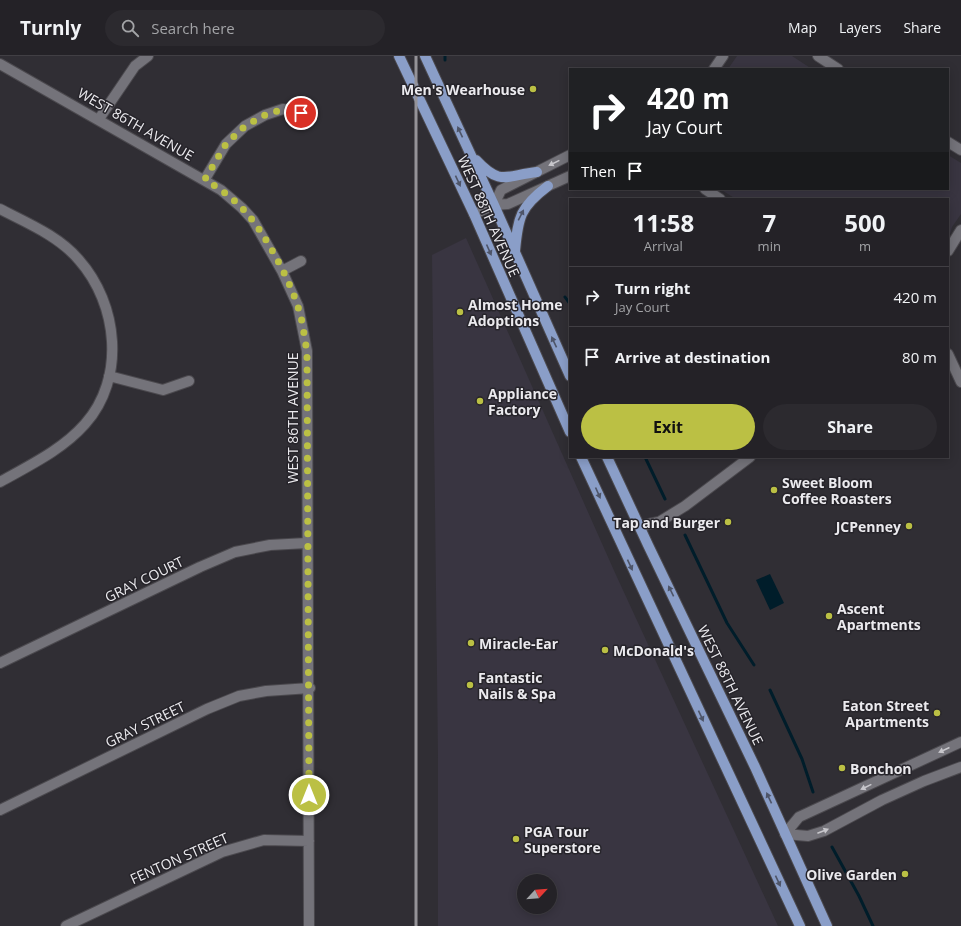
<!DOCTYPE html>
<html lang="en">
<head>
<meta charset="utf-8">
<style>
	body { margin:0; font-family:"Open Sans",sans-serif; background:#2c2a2f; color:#f1f3f6; height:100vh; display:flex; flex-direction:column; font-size:15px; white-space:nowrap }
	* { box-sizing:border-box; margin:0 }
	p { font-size:13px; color:#a3a4a7 }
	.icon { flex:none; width:22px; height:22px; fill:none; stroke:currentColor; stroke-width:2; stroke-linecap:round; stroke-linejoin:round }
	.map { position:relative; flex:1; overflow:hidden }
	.side { position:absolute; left:569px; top:142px; width:380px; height:260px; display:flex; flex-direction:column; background:#242227; border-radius:0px; box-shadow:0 2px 10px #0003,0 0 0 1px #413f44 }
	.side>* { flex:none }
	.banner { position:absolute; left:569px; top:12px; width:380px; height:122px; border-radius:0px; box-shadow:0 2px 10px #0003,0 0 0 1px #413f44; background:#202124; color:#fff; overflow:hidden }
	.needle { width:26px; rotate:64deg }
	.controls { position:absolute; left:517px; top:818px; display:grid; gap:8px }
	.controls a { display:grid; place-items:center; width:40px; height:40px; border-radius:50%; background:#242227; box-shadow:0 2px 10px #0003,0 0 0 1px #413f44; font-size:20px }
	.pin { position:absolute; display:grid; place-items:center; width:34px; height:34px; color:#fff; margin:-17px; border:2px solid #fff; border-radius:50%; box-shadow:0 1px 4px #0007 }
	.me { position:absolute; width:44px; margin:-22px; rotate:0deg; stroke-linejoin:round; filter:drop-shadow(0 0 3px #0008) }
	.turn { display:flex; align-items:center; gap:14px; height:84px; padding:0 12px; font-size:18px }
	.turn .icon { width:52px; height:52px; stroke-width:2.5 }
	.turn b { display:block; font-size:28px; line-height:34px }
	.then { display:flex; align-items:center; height:38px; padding:0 12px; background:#0003; gap:8px; font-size:15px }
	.eta { display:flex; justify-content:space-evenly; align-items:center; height:68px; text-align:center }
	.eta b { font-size:24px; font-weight:700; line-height:28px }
	.action { display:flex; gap:8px; margin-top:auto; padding:8px 12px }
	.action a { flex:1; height:46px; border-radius:24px; background:#bbc044; color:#111; font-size:16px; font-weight:700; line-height:46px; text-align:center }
	.action a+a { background:#2c2a2f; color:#f1f3f6 }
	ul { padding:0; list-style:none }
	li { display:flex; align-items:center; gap:12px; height:60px; padding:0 12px; border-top:1px solid #413f44 }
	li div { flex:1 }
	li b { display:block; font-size:15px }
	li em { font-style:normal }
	header { display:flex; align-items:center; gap:24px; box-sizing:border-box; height:56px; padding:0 20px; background:#242227; border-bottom:1px solid #413f44 }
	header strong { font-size:19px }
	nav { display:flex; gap:22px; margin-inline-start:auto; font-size:14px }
	.search { width:280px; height:36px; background:#2c2a2f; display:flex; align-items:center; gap:10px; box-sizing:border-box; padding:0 14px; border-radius:22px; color:#a3a4a7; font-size:15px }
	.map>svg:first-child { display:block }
	.built { fill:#393541; fill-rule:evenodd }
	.water { fill:#001d2a }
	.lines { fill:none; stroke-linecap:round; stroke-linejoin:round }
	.stream { stroke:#001d2a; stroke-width:3 }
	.minor-casing { stroke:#4b494e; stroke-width:12 }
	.tertiary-casing { stroke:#4b494e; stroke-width:12 }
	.primary-casing { stroke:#4b494e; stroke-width:12 }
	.minor { stroke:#74737a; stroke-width:10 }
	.tertiary { stroke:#74737a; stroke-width:10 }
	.primary { stroke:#8a9ec8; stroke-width:10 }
	.rail { stroke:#959398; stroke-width:3 }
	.oneway { fill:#4e5569 }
	.oneway2 { fill:#c7c6cb }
	.route { stroke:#bbc044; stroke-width:7; stroke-dasharray:0 12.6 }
	.poi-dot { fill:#bbc044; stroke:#26242a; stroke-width:1.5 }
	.labels { text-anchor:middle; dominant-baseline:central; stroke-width:3; stroke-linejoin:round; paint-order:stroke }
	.poi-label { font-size:14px; font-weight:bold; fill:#ebeaee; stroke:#26242a; text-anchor:start }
	.street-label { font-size:14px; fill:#ebeaee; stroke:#26242a }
</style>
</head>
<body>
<header>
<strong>Turnly</strong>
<div class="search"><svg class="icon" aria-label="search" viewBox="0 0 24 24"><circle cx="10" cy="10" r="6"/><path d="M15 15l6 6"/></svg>Search here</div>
<nav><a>Map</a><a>Layers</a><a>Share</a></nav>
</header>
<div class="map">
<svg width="961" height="870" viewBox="0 0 961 870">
	<rect width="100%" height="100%" fill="#302e34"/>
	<path class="built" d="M737,0H792L812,13H728Z
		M948,99L961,107V158L952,171L948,184V143H736L720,133H948Z
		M466,182L616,519L778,870H438V702L432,199ZM524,825H550V851H524Z"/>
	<path class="water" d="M770,518L784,547L770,554L756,524Z"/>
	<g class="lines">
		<path class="stream" d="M445,0V4
			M565,241L570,248
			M645,401L665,443
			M685,479L727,567L754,609
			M770,634L802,703L813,736
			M832,791L859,840L873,870"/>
		<defs>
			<path id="minor" d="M818,0L838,13
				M0,8L221,134L242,152L253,164L282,215L298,250L307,295L309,870
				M99,63L135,10L148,0
				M948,86L961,94
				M205,123L226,88L245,70L265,59L283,53L301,57
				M705,133L720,143
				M0,153C27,167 59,180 79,204C118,248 126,322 85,368C62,394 30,409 0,426
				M948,195L961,174
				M282,215L301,205
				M948,298L961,326
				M109,320L163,334L189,325
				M639,470L659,466L685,450L750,401
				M0,607L200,511L235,496L270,489L307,487
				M0,754L207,653L239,640L266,635L310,632
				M785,778L799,761L961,686
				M785,778L808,780L824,775L882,744L924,725L961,711
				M66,870L222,796L264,784L309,785"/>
			<path id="tertiary" d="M714,13L723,0
				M494,149L501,134L570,99
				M474,158L494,149L508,148L570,120"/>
			<path id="primary" d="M399,0L474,158L570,376
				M425,0L494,149L570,320
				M476,104C501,131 507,119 537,116
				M515,195C518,161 520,151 548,130
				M581,401L800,870
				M607,401L648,489L755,711L827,870"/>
		</defs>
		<use href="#minor" class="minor-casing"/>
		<use href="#tertiary" class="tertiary-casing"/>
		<use href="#primary" class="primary-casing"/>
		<use href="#minor" class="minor"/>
		<use href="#tertiary" class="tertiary"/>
		<use href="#primary" class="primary"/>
		<path class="rail" d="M416,0V870"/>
	</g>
	<defs><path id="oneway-solid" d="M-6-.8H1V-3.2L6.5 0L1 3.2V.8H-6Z"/></defs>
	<g class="oneway">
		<use href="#oneway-solid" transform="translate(460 76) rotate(-115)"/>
		<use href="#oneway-solid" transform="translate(458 125) rotate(65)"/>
		<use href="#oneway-solid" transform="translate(521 159) rotate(-63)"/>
		<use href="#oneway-solid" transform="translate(489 194) rotate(66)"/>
		<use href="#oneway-solid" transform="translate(554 286) rotate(-115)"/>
		<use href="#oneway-solid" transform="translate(598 437) rotate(66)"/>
		<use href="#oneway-solid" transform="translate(630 509) rotate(65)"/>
		<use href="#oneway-solid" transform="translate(671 535) rotate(-116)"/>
		<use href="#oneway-solid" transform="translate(701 660) rotate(65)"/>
		<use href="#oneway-solid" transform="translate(769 742) rotate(-115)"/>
		<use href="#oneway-solid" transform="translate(778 825) rotate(65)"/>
	</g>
	<g class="oneway2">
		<use href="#oneway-solid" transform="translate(554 107) rotate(154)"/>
		<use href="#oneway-solid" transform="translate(944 694) rotate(156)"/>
		<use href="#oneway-solid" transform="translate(866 731) rotate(154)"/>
		<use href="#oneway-solid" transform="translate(823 775) rotate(-21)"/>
	</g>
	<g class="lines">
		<path class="route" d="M301,57L283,53L265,59L245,70L226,88L205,123C218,132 232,141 243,153C264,175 289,222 298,251C303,265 304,281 307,295L309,739"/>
	</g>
	<g class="poi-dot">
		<circle cx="533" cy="33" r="4"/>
		<circle cx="460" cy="256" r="4"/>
		<circle cx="480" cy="345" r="4"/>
		<circle cx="774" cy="434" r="4"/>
		<circle cx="728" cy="466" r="4"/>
		<circle cx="909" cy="470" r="4"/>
		<circle cx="829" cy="560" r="4"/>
		<circle cx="471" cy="587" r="4"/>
		<circle cx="605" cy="594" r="4"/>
		<circle cx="470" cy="629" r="4"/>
		<circle cx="937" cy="657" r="4"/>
		<circle cx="842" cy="712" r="4"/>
		<circle cx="516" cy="783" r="4"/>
		<circle cx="905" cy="818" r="4"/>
	</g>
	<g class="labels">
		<g class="poi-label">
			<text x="525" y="33" text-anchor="end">Men's Wearhouse</text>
			<text x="468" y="248">Almost Home<tspan x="468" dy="16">Adoptions</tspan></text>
			<text x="488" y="337">Appliance<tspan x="488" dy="16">Factory</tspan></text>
			<text x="782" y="426">Sweet Bloom<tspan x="782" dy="16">Coffee Roasters</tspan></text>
			<text x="720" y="466" text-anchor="end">Tap and Burger</text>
			<text x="901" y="470" text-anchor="end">JCPenney</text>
			<text x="837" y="552">Ascent<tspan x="837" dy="16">Apartments</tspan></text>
			<text x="479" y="587">Miracle-Ear</text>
			<text x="613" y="594">McDonald's</text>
			<text x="478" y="621">Fantastic<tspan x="478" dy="16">Nails &amp; Spa</tspan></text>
			<text x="929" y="649" text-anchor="end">Eaton Street<tspan x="929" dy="16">Apartments</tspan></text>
			<text x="850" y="712">Bonchon</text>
			<text x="524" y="775">PGA Tour<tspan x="524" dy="16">Superstore</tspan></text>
			<text x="897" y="818" text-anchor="end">Olive Garden</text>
		</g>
		<g class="street-label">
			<text transform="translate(136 68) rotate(30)">WEST 86TH AVENUE</text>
			<text transform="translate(489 160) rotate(66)">WEST 88TH AVENUE</text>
			<text transform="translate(292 362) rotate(-90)">WEST 86TH AVENUE</text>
			<text transform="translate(144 523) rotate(-26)">GRAY COURT</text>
			<text transform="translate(731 629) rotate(64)">WEST 88TH AVENUE</text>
			<text transform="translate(145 668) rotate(-26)">GRAY STREET</text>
			<text transform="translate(179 802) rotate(-24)">FENTON STREET</text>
		</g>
	</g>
</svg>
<div class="controls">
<a><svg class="needle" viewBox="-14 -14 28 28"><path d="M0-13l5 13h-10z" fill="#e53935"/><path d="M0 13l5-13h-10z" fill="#a3a4a7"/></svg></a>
</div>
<div class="pin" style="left:301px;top:57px;background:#d93025"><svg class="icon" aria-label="arrive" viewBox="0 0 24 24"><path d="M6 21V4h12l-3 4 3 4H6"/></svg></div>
<svg class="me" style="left:309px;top:739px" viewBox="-20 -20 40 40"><circle r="17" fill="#bbc044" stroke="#fff" stroke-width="3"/><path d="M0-11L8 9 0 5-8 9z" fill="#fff"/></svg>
<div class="banner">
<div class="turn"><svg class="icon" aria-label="right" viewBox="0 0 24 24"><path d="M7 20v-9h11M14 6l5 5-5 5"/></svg><div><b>420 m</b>Jay Court</div></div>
<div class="then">Then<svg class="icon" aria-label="arrive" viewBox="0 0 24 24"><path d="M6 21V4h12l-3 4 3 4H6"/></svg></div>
</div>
<section class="side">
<div class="eta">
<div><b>11:58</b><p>Arrival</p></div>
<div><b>7</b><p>min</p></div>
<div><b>500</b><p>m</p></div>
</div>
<ul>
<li><svg class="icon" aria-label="right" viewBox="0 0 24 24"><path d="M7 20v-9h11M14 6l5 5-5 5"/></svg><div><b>Turn right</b><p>Jay Court</p></div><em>420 m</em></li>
<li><svg class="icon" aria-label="arrive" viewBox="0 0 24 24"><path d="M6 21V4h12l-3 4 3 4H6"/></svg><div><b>Arrive at destination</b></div><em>80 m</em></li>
</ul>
<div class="action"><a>Exit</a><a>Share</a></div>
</section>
</div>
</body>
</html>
